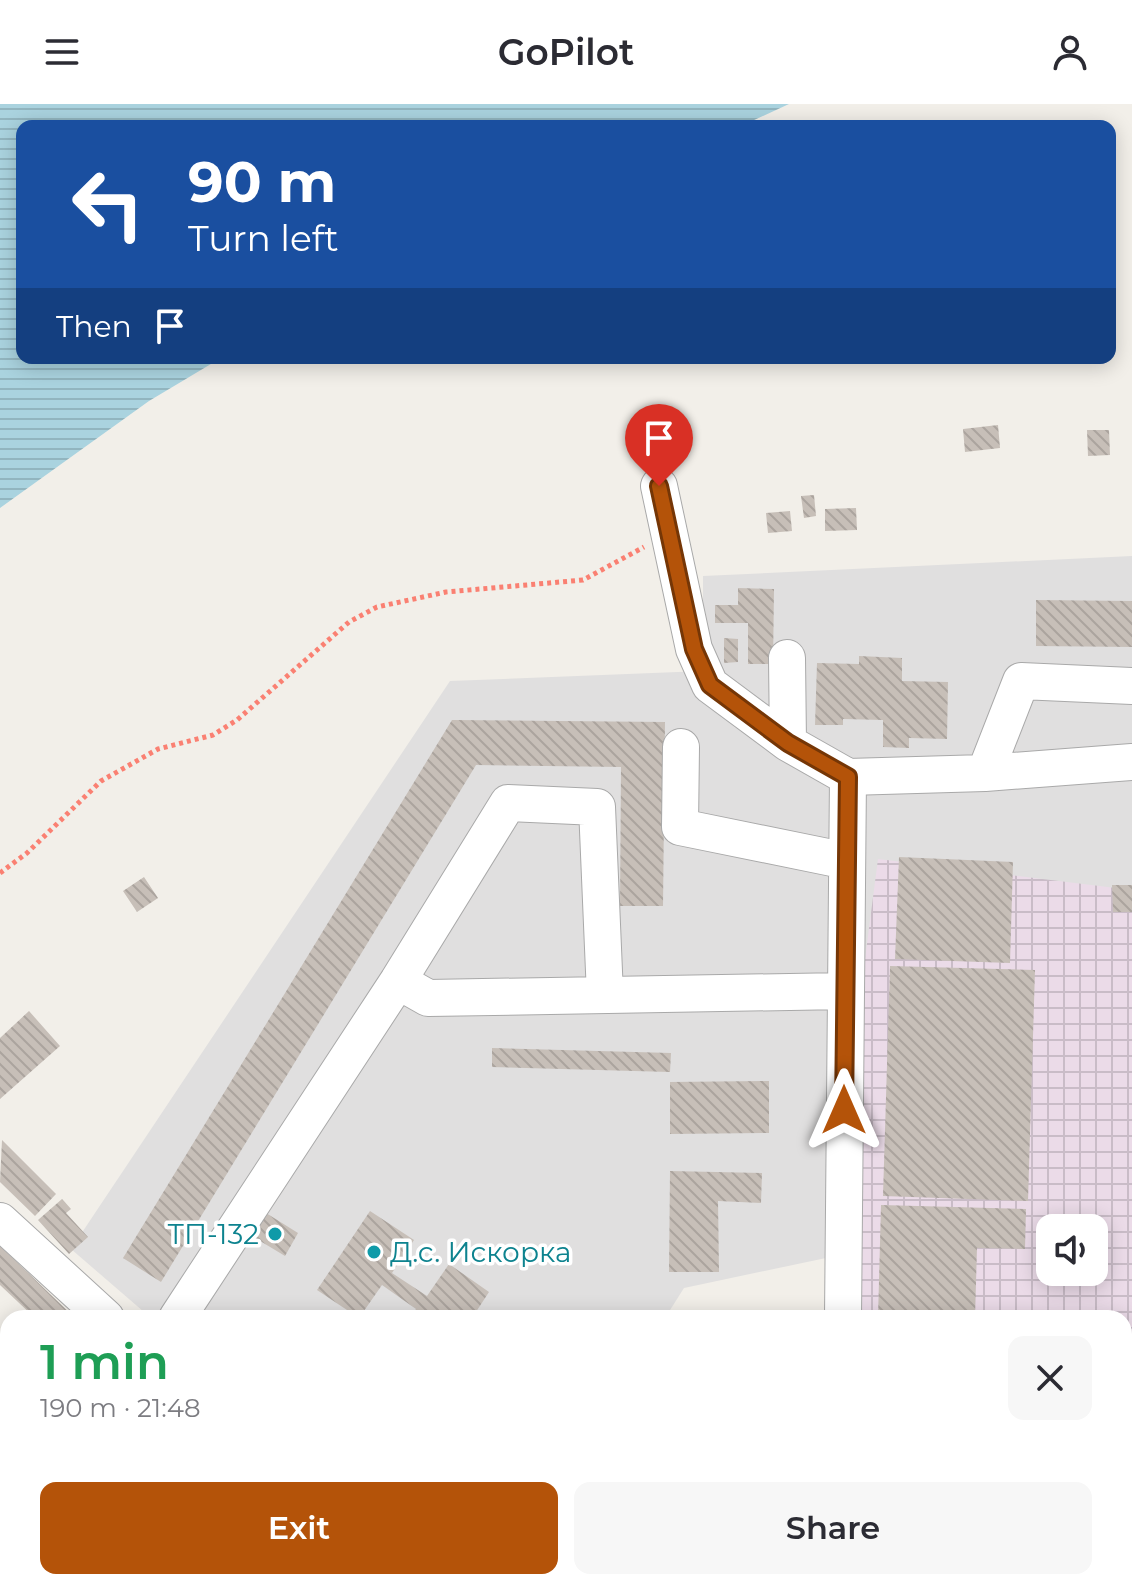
<!DOCTYPE html>
<html lang="en">
<head>
<meta charset="utf-8">
<style>
	body { margin:0; font-family:Montserrat,sans-serif; background:#f7f7f7; color:#2b2b33; height:100vh; display:flex; flex-direction:column; font-size:30px; white-space:nowrap }
	* { box-sizing:border-box; margin:0 }
	p { font-size:26px; color:#7c7c81 }
	.icon { flex:none; width:44px; height:44px; fill:none; stroke:currentColor; stroke-width:2; stroke-linecap:round; stroke-linejoin:round }
	.map { position:relative; flex:1; overflow:hidden }
	.drawer { position:absolute; left:0px; top:1206px; width:1132px; height:280px; display:flex; flex-direction:column; background:#fff; border-radius:24px 24px 0 0; box-shadow:0 4px 20px #0003 }
	.drawer>* { flex:none }
	.guide { position:absolute; left:16px; top:16px; width:1100px; height:244px; border-radius:16px; box-shadow:0 4px 20px #0003; background:#1a4fa0; color:#fff; overflow:hidden }
	.buttons { position:absolute; left:1036px; top:1110px; display:grid; gap:16px }
	.buttons a { display:grid; place-items:center; width:72px; height:72px; border-radius:16px; background:#fff; box-shadow:0 4px 20px #0003; font-size:40px }
	.pin { position:absolute; display:grid; place-items:center; width:68px; height:68px; color:#fff; margin:-82px -34px; border-radius:50% 50% 50% 0; rotate:-45deg; box-shadow:0 0 8px #0007 }
	.pin .icon { rotate:45deg }
	.me { position:absolute; width:88px; margin:-44px; rotate:0deg; stroke-linejoin:round; filter:drop-shadow(0 0 6px #0008) }
	.turn { display:flex; align-items:center; gap:28px; height:168px; padding:0 40px; font-size:36px }
	.turn .icon { width:104px; height:104px; stroke-width:2.5 }
	.turn b { display:block; font-size:56px; line-height:68px }
	.then { display:flex; align-items:center; height:76px; padding:0 40px; background:#0003; gap:16px; font-size:30px }
	.round { display:grid; place-items:center; flex:none; width:84px; height:84px; border-radius:16px; background:#f7f7f7 }
	.overview { display:flex; align-items:center; justify-content:space-between; height:136px; padding:0 40px }
	h1 { font-size:48px; font-weight:600; line-height:60px; color:#1e9e55 }
	.action { display:flex; gap:16px; margin-top:auto; padding:16px 40px }
	.action a { flex:1; height:92px; border-radius:16px; background:#b45309; color:#fff; font-size:32px; font-weight:600; line-height:92px; text-align:center }
	.action a+a { background:#f7f7f7; color:#2b2b33 }
	header { display:flex; justify-content:space-between; align-items:center; height:104px; padding:0 40px; background:#fff; font-size:36px; font-weight:600 }
	.map>svg:first-child { display:block }
	.residential { fill:#e0dfdf }
	.industrial { fill:url(#industrial-grid); fill-rule:evenodd }
	.water { fill:url(#water-rules) }
	.building { fill:url(#building-back-hatch) }
	.lines { fill:none; stroke-linecap:round; stroke-linejoin:round }
	.minor-casing { stroke:#a9a9a9; stroke-width:38 }
	.path { stroke:#fa8072; stroke-width:5; stroke-dasharray:4 4; stroke-linecap:butt }
	.minor { stroke:#fff; stroke-width:36 }
	.route-casing { stroke:#753606; stroke-width:20 }
	.route { stroke:#b45309; stroke-width:14 }
	.culture-dot { fill:#0f9aa8; stroke:#fff; stroke-width:3 }
	.labels { text-anchor:middle; dominant-baseline:central; stroke-width:7; stroke-linejoin:round; paint-order:stroke }
	.culture-label { font-size:28px; fill:#0d838f; stroke:#fff; text-anchor:end }
</style>
</head>
<body>
<header><svg class="icon" aria-label="menu" viewBox="0 0 24 24"><path d="M4 6h16M4 12h16M4 18h16"/></svg>GoPilot<svg class="icon" aria-label="person" viewBox="0 0 24 24"><circle cx="12" cy="8" r="4"/><path d="M4 21q1-7 8-7t8 7"/></svg></header>
<div class="map">
<svg width="1132" height="1486" viewBox="0 0 1132 1486">
	<defs>
		<pattern id="industrial-grid" width="8" height="8" patternUnits="userSpaceOnUse" patternTransform="scale(2)"><rect width="8" height="8" fill="#ebdbe8"/><path d="M0 4h8M4 0v8" fill="none" stroke="#c9bcc7"/></pattern>
		<pattern id="water-rules" width="6" height="5" patternUnits="userSpaceOnUse" patternTransform="scale(2)"><rect width="6" height="5" fill="#aad3df"/><path d="M0 2.5h6" fill="none" stroke="#92b5bf"/></pattern>
		<pattern id="building-back-hatch" width="6" height="6" patternUnits="userSpaceOnUse" patternTransform="scale(2)"><rect width="6" height="6" fill="#c7bfb8"/><path d="M-1 5l2 2M0 0l6 6M5-1l2 2" fill="none" stroke="#aba49e"/></pattern>
	</defs>
	<rect width="100%" height="100%" fill="#f2efe9"/>
	<path class="residential" d="M1132,452V786L826,1154L684,1184L665,1214H151L71,1145L450,577L703,567V472Z
		M1124,1303L1132,1304V1480L907,1485L905,1478H1124Z
		M71,1478H833L836,1486H79Z"/>
	<path class="industrial" d="M878,755L1132,786V1304L1124,1303V1214H840L826,1154ZM1050,1124H1094V1168H1050Z"/>
	<path class="water" d="M0,0H789L741,22H22V254H221L149,297L0,404Z"/>
	<path class="building" d="M998,321L1000,344L965,348L963,325Z
		M1087,326H1109L1110,351L1088,352Z
		M814,391L816,412L804,414L801,392Z
		M856,404L857,426L825,427V405Z
		M790,407L792,427L768,429L766,409Z
		M738,484L774,485L773,560H748V519H715V501H738Z
		M1036,496L1132,497V543L1036,542Z
		M724,534L738,535V558L724,559Z
		M859,552L902,554V577L948,578L947,635L909,634V644L883,643V616L843,615V621H815L817,559L859,560Z
		M452,616L665,618L663,802H620L621,663L476,661L161,1178L123,1154Z
		M899,753L1013,758L1010,859L895,855Z
		M144,773L158,794L137,808L123,787Z
		M1112,781H1132V808H1113Z
		M890,862L1035,866L1028,1097L883,1092Z
		M29,907L60,942L0,995V934Z
		M492,944L671,949L670,968L492,963Z
		M769,977V1029L670,1030V978Z
		M2,1036L56,1090L35,1112L0,1078Z
		M670,1067L762,1069L761,1099L718,1097L719,1168H669Z
		M62,1095L71,1105L66,1109L88,1133L69,1150L38,1116Z
		M881,1101L1026,1105L1025,1145L977,1144L975,1214H878Z
		M370,1107L414,1136L392,1169L427,1192L449,1160L489,1188L472,1214H410L416,1205L382,1181L359,1214L317,1186Z
		M266,1109L298,1129L285,1152L252,1132Z
		M0,1142L75,1214H35L0,1181Z
		M1124,1250H1132V1300H1124Z
		M1124,1429H1132V1475H1124Z
		M113,1478H167L173,1484L121,1486Z
		M192,1478H212L204,1486H188Z
		M236,1478H266L268,1480L263,1486H244Z
		M419,1478H435L443,1486H410Z
		M594,1478H678L691,1486H589Z
		M767,1478H815L810,1486H774L765,1481Z"/>
	<g class="lines">
		<defs>
			<path id="minor" d="M659,382L694,545L710,581L788,639L787,554
				M788,639L848,673L985,669L1021,577L1132,582
				M681,643L680,723L847,757
				M985,669L1132,658
				M398,877L428,894L845,887
				M0,1117L106,1214
				M177,1214L398,877L508,699L597,703L605,891
				M843,1214L848,673
				M1124,1322H1132
				M1124,1407H1128V1384H1132
				M887,1478L891,1486
				M0,1484L51,1483
				M377,1486L384,1478"/>
		</defs>
		<use href="#minor" class="minor-casing"/>
		<path class="path" d="M0,769L27,749L101,677L158,645L213,631L237,616L349,518L377,503L446,488L583,476L644,443"/>
		<use href="#minor" class="minor"/>
	</g>
	<g class="lines">
		<defs>
			<path id="route" d="M659,382L694,545L710,581L788,639L848,673L844,1006"/>
		</defs>
		<use href="#route" class="route-casing"/>
		<use href="#route" class="route"/>
	</g>
	<g class="culture-dot">
		<circle cx="275" cy="1130" r="8"/>
		<circle cx="374" cy="1148" r="8"/>
	</g>
	<g class="labels">
		<g class="culture-label">
			<text x="259" y="1130">ТП-132</text>
			<text x="390" y="1148" text-anchor="start">Д.с. Искорка</text>
		</g>
	</g>
</svg>
<div class="buttons">
<a><svg class="icon" aria-label="sound" viewBox="0 0 24 24"><path d="M4 9h4l5-4v14l-5-4H4zM17 9q2 3 0 6"/></svg></a>
</div>
<div class="pin" style="left:659px;top:382px;background:#d93025"><svg class="icon" aria-label="arrive" viewBox="0 0 24 24"><path d="M6 21V4h12l-3 4 3 4H6"/></svg></div>
<svg class="me" style="left:844px;top:1006px" viewBox="-20 -20 40 40"><path d="M0-17L14 15 0 8-14 15z" fill="#b45309" stroke="#fff" stroke-width="4"/></svg>
<div class="guide">
<div class="turn"><svg class="icon" aria-label="left" viewBox="0 0 24 24"><path d="M17 20v-9H6M10 6l-5 5 5 5"/></svg><div><b>90 m</b>Turn left</div></div>
<div class="then">Then<svg class="icon" aria-label="arrive" viewBox="0 0 24 24"><path d="M6 21V4h12l-3 4 3 4H6"/></svg></div>
</div>
<section class="drawer">
<div class="overview"><div><h1>1 min</h1><p>190 m · 21:48</p></div><a class="round"><svg class="icon" aria-label="close" viewBox="0 0 24 24"><path d="M6 6l12 12M18 6L6 18"/></svg></a></div>
<div class="action"><a>Exit</a><a>Share</a></div>
</section>
</div>
</body>
</html>
